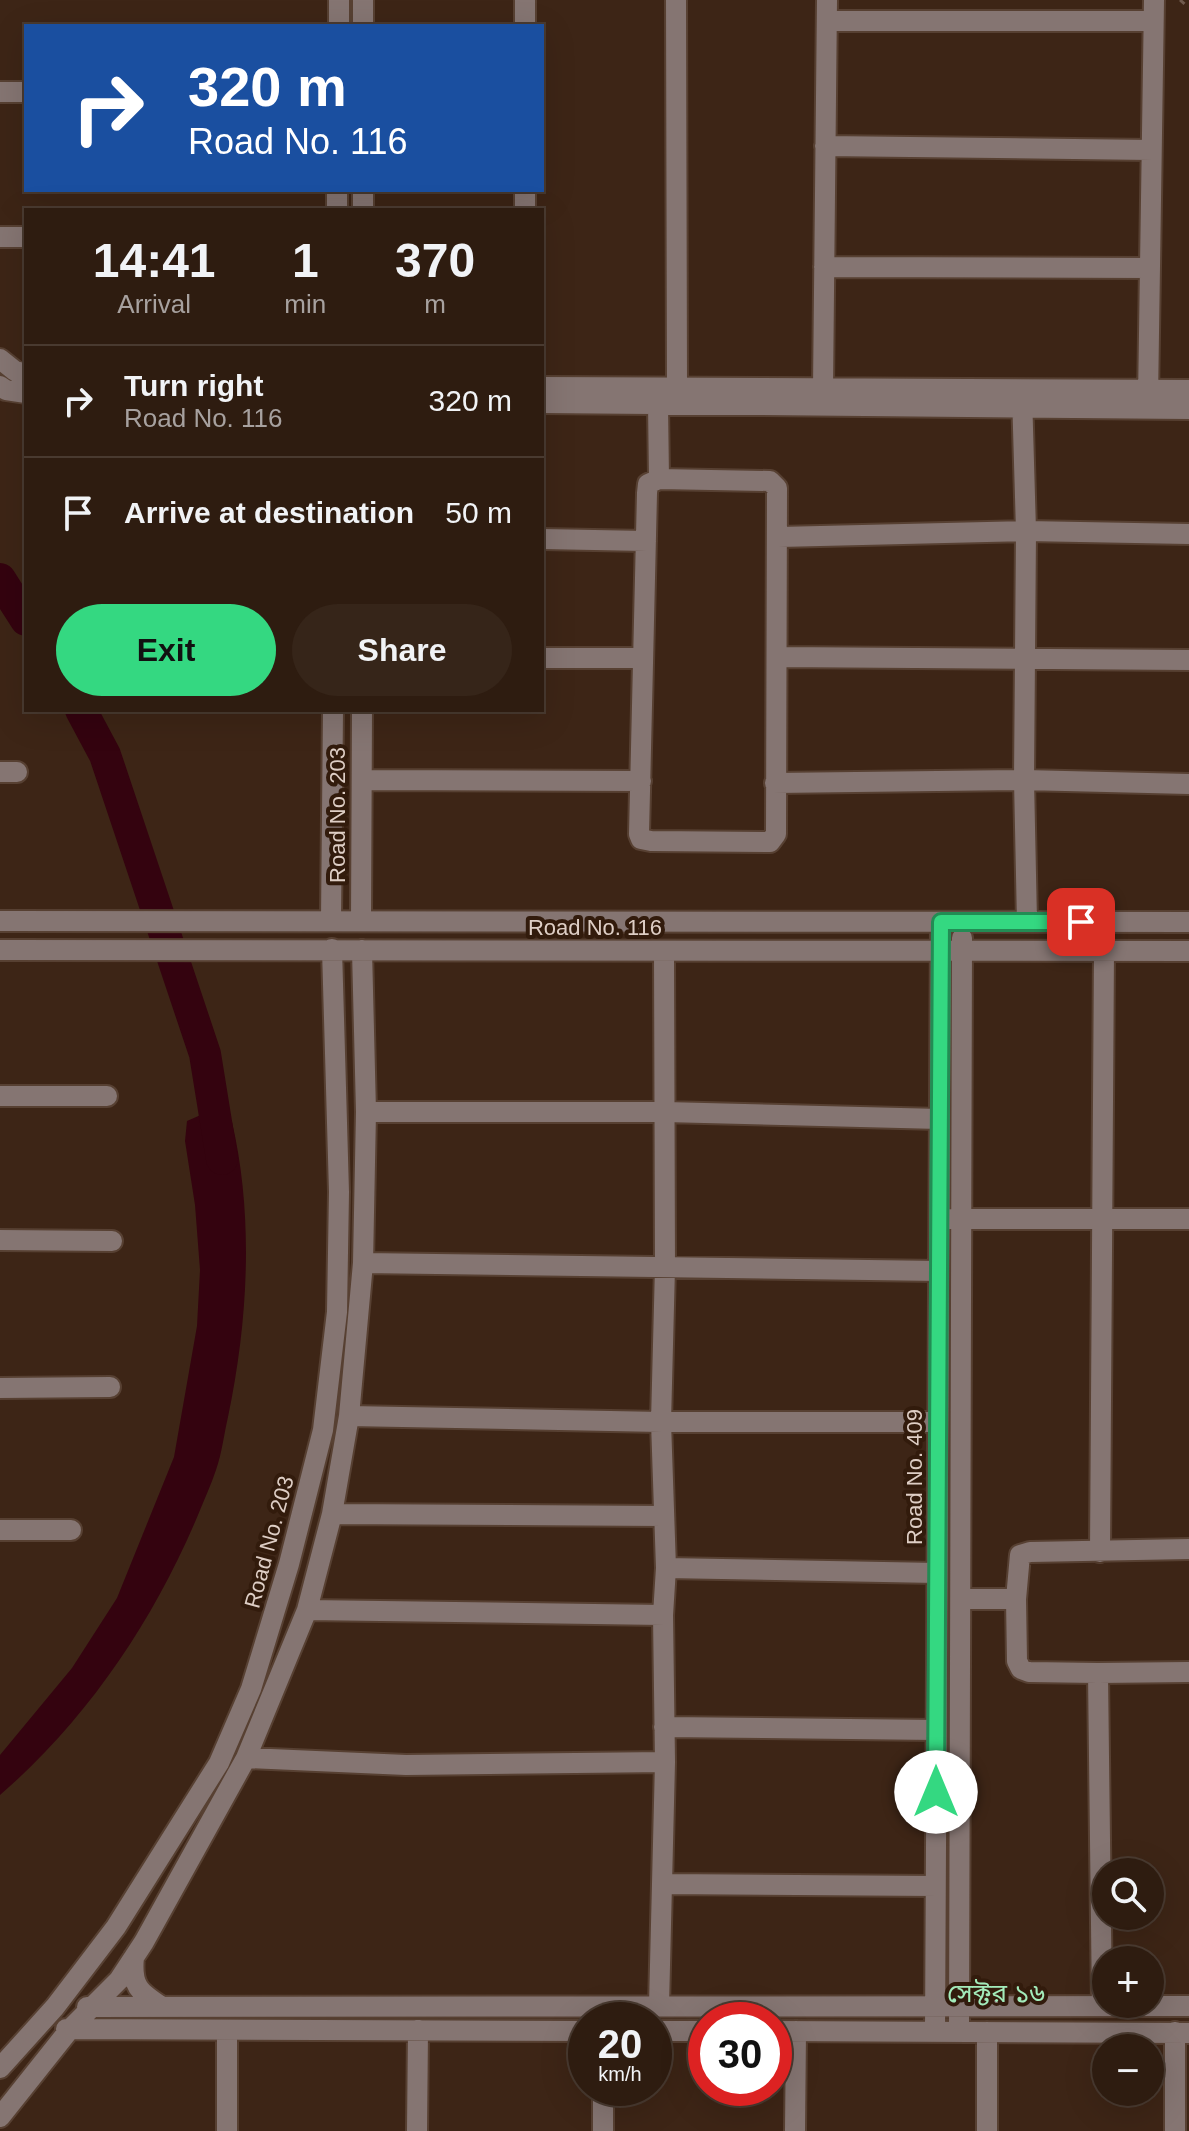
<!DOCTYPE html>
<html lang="en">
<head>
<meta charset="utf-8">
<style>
	body { margin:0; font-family:Arial,"Noto Sans Bengali",sans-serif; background:#362519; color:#f1f3f6; height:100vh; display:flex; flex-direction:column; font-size:30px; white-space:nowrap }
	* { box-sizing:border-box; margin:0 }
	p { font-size:26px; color:#a7a19f }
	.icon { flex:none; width:44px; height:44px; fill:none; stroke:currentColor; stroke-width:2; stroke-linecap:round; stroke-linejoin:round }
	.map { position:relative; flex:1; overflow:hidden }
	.sheet { position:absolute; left:24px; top:208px; width:520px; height:504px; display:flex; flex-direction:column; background:#2e1c10; border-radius:0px; box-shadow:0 8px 32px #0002,0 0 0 2px #493a30 }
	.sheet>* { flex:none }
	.top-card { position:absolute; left:24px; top:24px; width:520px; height:168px; border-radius:0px; box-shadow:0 8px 32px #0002,0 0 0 2px #493a30; background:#1a4fa0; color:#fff; overflow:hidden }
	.buttons { position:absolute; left:1092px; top:1858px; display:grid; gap:16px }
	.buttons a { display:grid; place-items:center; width:72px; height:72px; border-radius:50%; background:#2e1c10; box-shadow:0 8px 32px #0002,0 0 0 2px #493a30; font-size:40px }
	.speed { position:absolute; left:568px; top:2002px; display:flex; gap:16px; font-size:40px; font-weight:700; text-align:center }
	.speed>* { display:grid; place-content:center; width:104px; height:104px; border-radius:50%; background:#2e1c10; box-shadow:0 8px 32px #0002,0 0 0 2px #493a30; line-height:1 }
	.speed small { font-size:20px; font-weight:400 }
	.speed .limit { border:12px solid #d22; background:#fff; color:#111 }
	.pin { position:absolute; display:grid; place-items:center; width:68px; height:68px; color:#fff; margin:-34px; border-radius:16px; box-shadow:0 4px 12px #0006 }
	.me { position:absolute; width:88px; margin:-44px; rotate:0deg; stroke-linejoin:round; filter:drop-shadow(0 0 6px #0008) }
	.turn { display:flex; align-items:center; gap:28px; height:168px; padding:0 32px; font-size:36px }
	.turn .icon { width:104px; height:104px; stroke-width:2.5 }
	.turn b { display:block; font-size:56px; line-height:68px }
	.eta { display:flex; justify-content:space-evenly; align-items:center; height:136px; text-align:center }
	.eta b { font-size:48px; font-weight:700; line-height:56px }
	.button { display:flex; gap:16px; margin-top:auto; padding:16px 32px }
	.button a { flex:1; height:92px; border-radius:48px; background:#34d881; color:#111; font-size:32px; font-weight:700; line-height:92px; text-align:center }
	.button a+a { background:#362519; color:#f1f3f6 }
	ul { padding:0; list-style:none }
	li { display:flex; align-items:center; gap:24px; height:112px; padding:0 32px; border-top:2px solid #493a30 }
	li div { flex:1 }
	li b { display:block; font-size:30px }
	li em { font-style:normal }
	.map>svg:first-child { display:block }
	.water { fill:#34030f }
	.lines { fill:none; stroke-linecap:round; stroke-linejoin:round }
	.river { stroke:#34030f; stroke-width:32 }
	.minor-casing { stroke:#574032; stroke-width:24 }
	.path { stroke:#6f5a4d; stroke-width:3; stroke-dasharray:6 6; stroke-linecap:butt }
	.minor { stroke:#857572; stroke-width:20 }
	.route-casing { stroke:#228c54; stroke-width:20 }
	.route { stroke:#34d881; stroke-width:14 }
	.labels { text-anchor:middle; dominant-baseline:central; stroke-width:8; stroke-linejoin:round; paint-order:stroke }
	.street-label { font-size:22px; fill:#decec5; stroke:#321b0c }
	.quarter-label { font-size:26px; fill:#a3ecbb; stroke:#321b0c }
</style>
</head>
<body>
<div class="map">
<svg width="1189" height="2131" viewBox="0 0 1189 2131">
	<rect width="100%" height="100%" fill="#3d2516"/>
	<path class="water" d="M203,1114L232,1122C254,1217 248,1322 228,1417C224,1434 222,1453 216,1470C211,1485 204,1500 198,1515C154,1620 87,1720 0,1795V1755L72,1668L117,1598L174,1457L197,1326L200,1270L195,1205L185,1141L187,1121Z"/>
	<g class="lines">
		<path class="river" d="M0,579L26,620
			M81,710L105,755L205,1054L222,1159"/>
		<defs>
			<path id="minor" d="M363,0V26
				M676,0L677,388
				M827,21H1153
				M339,26V0
				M525,26V0
				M0,92H26
				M825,146L1151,150
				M363,190V210
				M337,210V190
				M525,210V190
				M0,237H26
				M824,267L1150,268
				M0,359L15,371L26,374
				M0,386L6,390L26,393
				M542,387L1189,390
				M823,389L827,0
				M1022,394L1026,531L1024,780L1027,922
				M1148,400L1154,0
				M542,403L1189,409
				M658,404L659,479
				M659,479L770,481L777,488L776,834L770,842L651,841L641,839L639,834L647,493L648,484Z
				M779,537L1026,531L1189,534
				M542,539L646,541
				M778,657L1189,660
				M542,658H643
				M0,772H17
				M362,780L641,781
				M775,783L1024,780L1189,784
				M0,921L1189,922
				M331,921L333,710
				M361,921L362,710
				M0,950L1189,951
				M0,1096H107
				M366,1112H665L940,1119
				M952,1219H1189
				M0,1240L112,1241
				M363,1263L939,1271
				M0,1388L110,1387
				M349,1416L661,1422H938
				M332,1514L664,1516
				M0,1530H71
				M1100,1552L1104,951
				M666,1568L937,1573
				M961,1599H1016
				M307,1610L663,1615
				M1098,1673L1029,1672L1021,1669L1017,1661L1016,1599L1020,1555L1030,1552L1189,1549
				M664,1727L936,1730
				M246,1758L406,1765L665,1762
				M662,1884L935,1886
				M134,1957C131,1986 139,1992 162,2007
				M659,2006L665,1762L663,1615L666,1568L661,1422L665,1267L664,951
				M1102,2006L1098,1673L1189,1672
				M87,2007L1189,2006
				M66,2029L586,2031
				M654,2031H706
				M774,2031L1189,2033
				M935,2032L941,922
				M959,2032L962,938
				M987,2032V2131
				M1175,2032V2131
				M0,2068L55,2007L116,1927L219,1763L251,1689L289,1564L323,1430L337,1312L339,1192L332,949
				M0,2117L70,2029L119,1980L144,1942L246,1758L307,1610L332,1514L349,1416L363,1263L366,1112L362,950
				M227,2131V2030
				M417,2131L418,2030
				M603,2131V2088
				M795,2131L796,2031"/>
		</defs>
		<use href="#minor" class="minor-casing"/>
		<path class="path" d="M1180,0L1189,8"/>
		<use href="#minor" class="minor"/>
	</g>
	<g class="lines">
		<defs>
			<path id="route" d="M936,1792L941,922H1081"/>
		</defs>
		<use href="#route" class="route-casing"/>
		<use href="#route" class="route"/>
	</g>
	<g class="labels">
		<g class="street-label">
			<text transform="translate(337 815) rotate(-90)">Road No. 203</text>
			<text x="595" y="927">Road No. 116</text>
			<text transform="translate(914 1477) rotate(-90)">Road No. 409</text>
			<text transform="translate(269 1542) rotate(-75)">Road No. 203</text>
		</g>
		<g class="quarter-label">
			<text x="996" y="1993">সেক্টর ১৬</text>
		</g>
	</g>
</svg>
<div class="buttons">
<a><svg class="icon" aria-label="search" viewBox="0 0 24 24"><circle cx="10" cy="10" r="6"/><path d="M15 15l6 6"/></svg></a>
<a>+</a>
<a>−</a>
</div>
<div class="speed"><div>20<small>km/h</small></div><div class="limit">30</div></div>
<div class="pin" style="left:1081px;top:922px;background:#d93025"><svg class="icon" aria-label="arrive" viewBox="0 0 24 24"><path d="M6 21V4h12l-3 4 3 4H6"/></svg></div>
<svg class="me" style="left:936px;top:1792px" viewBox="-20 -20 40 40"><circle r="19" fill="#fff"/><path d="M0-13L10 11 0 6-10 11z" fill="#34d881"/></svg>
<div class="top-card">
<div class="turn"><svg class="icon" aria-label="right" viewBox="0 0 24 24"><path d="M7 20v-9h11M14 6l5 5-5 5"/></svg><div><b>320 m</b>Road No. 116</div></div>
</div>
<section class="sheet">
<div class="eta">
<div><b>14:41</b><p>Arrival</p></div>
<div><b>1</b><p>min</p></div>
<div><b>370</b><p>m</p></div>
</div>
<ul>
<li><svg class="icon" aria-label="right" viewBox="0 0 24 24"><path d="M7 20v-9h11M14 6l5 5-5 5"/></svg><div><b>Turn right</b><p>Road No. 116</p></div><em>320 m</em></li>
<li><svg class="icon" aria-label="arrive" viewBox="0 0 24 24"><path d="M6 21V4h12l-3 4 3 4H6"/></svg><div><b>Arrive at destination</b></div><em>50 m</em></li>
</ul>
<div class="button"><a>Exit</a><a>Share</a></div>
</section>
</div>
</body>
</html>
